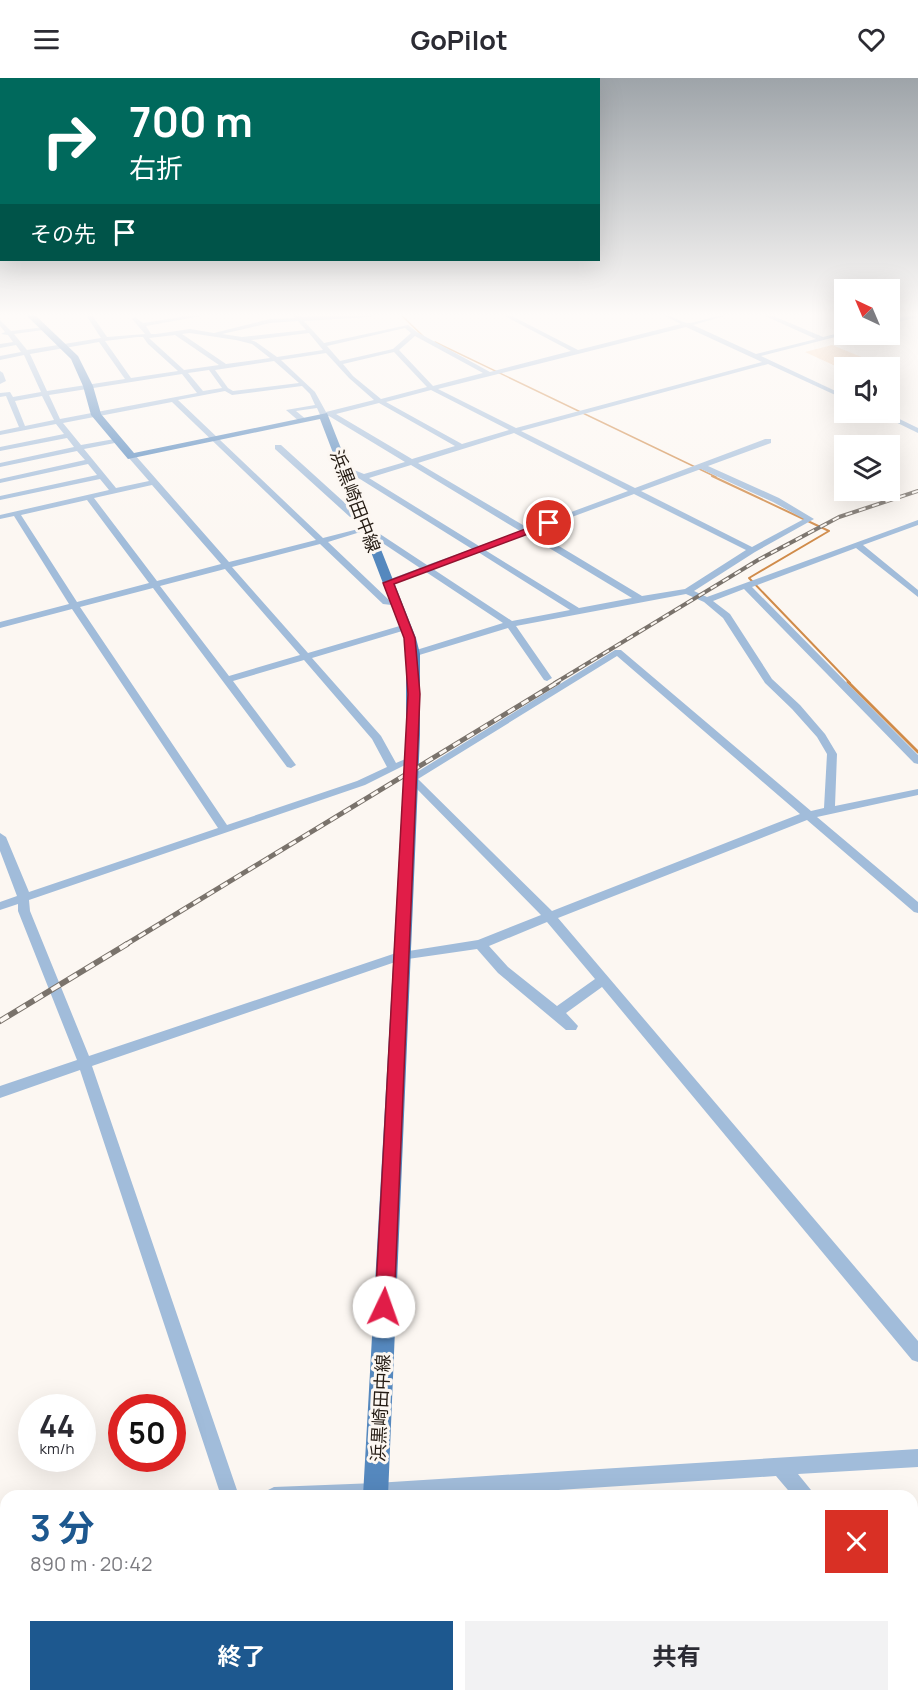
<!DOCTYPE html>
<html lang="ja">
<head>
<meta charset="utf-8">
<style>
	body { margin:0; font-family:Manrope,"Noto Sans JP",sans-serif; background:#f2f2f3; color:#2b2b33; height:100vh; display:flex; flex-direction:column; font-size:22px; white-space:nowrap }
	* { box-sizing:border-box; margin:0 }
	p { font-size:20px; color:#7c7c81 }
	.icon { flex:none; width:33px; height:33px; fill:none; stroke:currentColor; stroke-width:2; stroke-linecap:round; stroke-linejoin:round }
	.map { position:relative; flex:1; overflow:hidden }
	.panel { position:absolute; left:0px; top:1412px; width:918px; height:212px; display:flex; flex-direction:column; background:#fff; border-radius:18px 18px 0 0; box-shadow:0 6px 24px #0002 }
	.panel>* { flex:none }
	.hud { position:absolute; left:0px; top:0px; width:600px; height:183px; box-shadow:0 6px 24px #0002; background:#00695c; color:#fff; overflow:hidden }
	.needle { width:39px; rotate:316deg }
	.fabs { position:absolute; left:834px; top:201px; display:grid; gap:12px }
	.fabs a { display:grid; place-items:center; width:66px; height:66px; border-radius:0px; background:#fff; box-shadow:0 6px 24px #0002; font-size:30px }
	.speed { position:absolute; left:18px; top:1316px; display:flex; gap:12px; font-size:30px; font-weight:700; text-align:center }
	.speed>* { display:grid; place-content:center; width:78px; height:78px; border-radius:50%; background:#fff; box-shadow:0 6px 24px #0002; line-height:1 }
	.speed small { font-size:15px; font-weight:400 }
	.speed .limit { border:9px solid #d22; background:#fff; color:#111 }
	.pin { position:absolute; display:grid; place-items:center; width:51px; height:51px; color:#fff; margin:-26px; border:3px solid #fff; border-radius:50%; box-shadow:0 2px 6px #0007 }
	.me { position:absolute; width:66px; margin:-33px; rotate:3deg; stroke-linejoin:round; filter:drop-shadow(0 0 4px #0008) }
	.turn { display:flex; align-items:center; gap:21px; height:126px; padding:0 30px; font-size:27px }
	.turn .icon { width:78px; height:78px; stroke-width:2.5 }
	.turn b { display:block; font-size:42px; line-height:51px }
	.then { display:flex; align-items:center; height:57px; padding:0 30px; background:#0003; gap:12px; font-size:22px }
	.round { display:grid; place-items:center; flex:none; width:63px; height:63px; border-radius:0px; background:#f2f2f3 }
	.head { display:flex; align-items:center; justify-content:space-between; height:102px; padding:0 30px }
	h1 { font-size:36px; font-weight:700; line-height:45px; color:#1d588f }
	.action { display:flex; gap:12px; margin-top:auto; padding:12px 30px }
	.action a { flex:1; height:69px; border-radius:0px; background:#1d588f; color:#fff; font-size:24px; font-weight:700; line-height:69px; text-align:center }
	.action a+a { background:#f2f2f3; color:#2b2b33 }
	header { display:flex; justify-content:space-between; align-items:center; height:78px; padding:0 30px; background:#fff; font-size:27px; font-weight:700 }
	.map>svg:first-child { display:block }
	.green { fill:#f8d5b7 }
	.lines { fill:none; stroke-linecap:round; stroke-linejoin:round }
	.stream-far2 { stroke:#d08b4a; stroke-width:1.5 }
	.stream-far1 { stroke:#d08b4a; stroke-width:2 }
	.stream { stroke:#d08b4a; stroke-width:3 }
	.minor { fill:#a1bcda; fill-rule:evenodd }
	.major { fill:#5588be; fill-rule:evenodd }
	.rail-far2-casing { stroke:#7a736c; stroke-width:4 }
	.rail-far1-casing { stroke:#7a736c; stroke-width:5 }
	.rail-casing { stroke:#7a736c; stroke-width:6 }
	.rail-far2 { stroke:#fcf7f2; stroke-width:2; stroke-dasharray:7; stroke-linecap:butt }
	.rail-far1 { stroke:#fcf7f2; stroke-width:3; stroke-dasharray:8; stroke-linecap:butt }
	.rail { stroke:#fcf7f2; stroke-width:4; stroke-dasharray:10; stroke-linecap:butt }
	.route { fill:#e11d48; stroke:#92132f; stroke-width:1.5 }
	.labels { text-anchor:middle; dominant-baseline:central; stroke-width:6; stroke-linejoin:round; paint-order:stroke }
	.street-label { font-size:18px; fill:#231a12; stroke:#fcf7f2 }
</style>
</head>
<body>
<header><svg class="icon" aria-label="menu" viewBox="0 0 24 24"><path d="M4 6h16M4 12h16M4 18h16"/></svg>GoPilot<svg class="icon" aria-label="heart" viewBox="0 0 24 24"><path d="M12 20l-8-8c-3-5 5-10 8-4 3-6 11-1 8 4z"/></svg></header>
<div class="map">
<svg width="918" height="1622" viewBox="0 0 918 1622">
	<rect width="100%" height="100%" fill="#fcf7f2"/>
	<path class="green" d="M832,267L886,289L844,290V292L805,274Z"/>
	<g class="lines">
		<path class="stream-far2" d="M401,237L423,258
			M435,264L716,399"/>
		<path class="stream-far1" d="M712,398L829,453L749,500L850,605"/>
		<path class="stream" d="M848,604L918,674"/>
		<path class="minor" d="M86,237H92L107,259L145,256L132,241L135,239L143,245L194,237H207L146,248L151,256H156L190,251L214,255L270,241L295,240L293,237H299L301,239L373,237L370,239L304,243L324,265L408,247L417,254L490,294L571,273L503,237H510L578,272L681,246L663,237C673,237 679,244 687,245C697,245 715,237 728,237L693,247L756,276L816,261L763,237H771L823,259L844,254L847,256L761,278L844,317V321L768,286L521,353L635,410L765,361H771V365L708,388L779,420L814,441L755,474L694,513L707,519L918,442V447L863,467L918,512V519L856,470L752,509L918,677V686L914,685L744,511L713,523L730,536L772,601L800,627L825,656L837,676L835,728L918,711V717L817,739L918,824V835L914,834L807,742L558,840L918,1263V1284L912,1282L602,909L566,935L578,948L576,952H566L498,895L477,871L401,882L92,988L239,1418H221L80,992L0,1020V1008L77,982L18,833V826L0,832V824L17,818L0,773V755L6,759L29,814L218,750L72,531L0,550V544L69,526L14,438L0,441V437L109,412L100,401L0,422V418L97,397L88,386L0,405V401L85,382L77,373L0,389V385L74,369L67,360L0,373V369L64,356L56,346L0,357V353L19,349L6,318L0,319V315L10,314L13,319L41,314L24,277L0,282V278L21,274L16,267L0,270V266L13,264L8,257L1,256L5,254L0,248V242L11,253L45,249L46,250L43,252L14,256L27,272L101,260ZM298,243L306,252L242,259L222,256L270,245ZM686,249L762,284L516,350L438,311ZM405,250L411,255L393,271L340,283L327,268ZM190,255L236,262L252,266L270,280L226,286L182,256ZM309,255L323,272L277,279L256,264L251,262ZM175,257L219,287L184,292L149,260ZM415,258L483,295L433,308L399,272ZM137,259H143L148,266L178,293L131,300L105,263ZM99,264L125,301L47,313L30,276ZM394,274L427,309L381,321L353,298L343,286ZM326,275L349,300L374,322L326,334L315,314L281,282ZM274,283L299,305L233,313L228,310L215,292ZM209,292L222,310L203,313L188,295ZM182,296L197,315L60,341L49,317ZM302,308L310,316L315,327L286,332L300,344L307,342L296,333L317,330L321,339L329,338L405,384L364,396L344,388H341V392L360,401L472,471L427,487L380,456L366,455V459L375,460L420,490L385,503V507H391L426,494L503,545L410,574V578H416L508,550L544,602L547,603L552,600L516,548L686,516L704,524L723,540L765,605L792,631L817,659L827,676L824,730L811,733L621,572H615L404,702L413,707L541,837L478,862L396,875L89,978L30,833L29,822L365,707L415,682L410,679L396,685L381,658L312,580L409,551V547H403L308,575L232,489L320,466L383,526L400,528V524L389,522L328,464L370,451L366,449L323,460L178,322L225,313L232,317ZM431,312L509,352L462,366L386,324ZM42,318L54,342L25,348L15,323ZM172,324L316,462L229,484L135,377L128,379L149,403L116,410L84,371L120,364V360L81,367L63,345ZM379,325L455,368L412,381L336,336ZM514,355L628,413L528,450L418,385ZM411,387L520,453L479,468L369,400ZM701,391L773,424L804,441L752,469L641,413ZM152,407L221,486L157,503L94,420ZM634,416L746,472L685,511L642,518L534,453ZM87,422L149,505L77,524L21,437ZM526,456L632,520L579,530L485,472ZM478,474L570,532L512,543L433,491ZM225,491L300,577L229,598L160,508ZM153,510L287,689L291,690L296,687L233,603L304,582L372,661L387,689L357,703L227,747L80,529ZM617,578L800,736L552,833L418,701ZM547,844L595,901L557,928L508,889L489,868Z
			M911,237H918V239L890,246V242Z
			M0,293L3,295L6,303L0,306Z
			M875,334H885L918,350V355Z
			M275,367H281L356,435L365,437V441L350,439L275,371Z
			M918,1371V1389L798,1396L811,1412L814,1418H793L776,1398L465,1418H265L268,1412L274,1409L376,1405Z
			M6,1481V1499L0,1501V1483Z
			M912,1530L918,1533V1556L912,1553Z
			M103,1617H140L138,1622H101Z"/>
		<path class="major" d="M26,237H35L78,278L93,308L101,336L134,375L327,335L416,560L420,576V657L388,1418H363L406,657V576L404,560L320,341L128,381L91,337L83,308L71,281Z
			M350,1617H378V1622H350Z"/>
		<defs>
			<path id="rail-far2" d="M555,605L758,482L839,439L918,413"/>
			<path id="rail-far1" d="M125,867L558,604"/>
			<path id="rail" d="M0,943L127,866"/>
		</defs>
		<use href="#rail-far2" class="rail-far2-casing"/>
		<use href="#rail-far1" class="rail-far1-casing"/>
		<use href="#rail" class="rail-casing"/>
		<use href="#rail-far2" class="rail-far2"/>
		<use href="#rail-far1" class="rail-far1"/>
		<use href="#rail" class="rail"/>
	</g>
	<linearGradient id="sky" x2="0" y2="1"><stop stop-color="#9ea4a9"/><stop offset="0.51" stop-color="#fefbf9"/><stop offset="1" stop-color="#fefbf9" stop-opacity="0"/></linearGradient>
	<rect width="918" height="464" fill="url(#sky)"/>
	<path class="route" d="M549,442L554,445L552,447L394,506L415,560L420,616L394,1229L391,1235L384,1238L378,1235L375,1229L408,616L404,560L383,505Z"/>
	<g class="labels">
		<g class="street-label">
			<text transform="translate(356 423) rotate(69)">浜黒崎田中線</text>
			<text transform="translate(380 1330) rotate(-87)">浜黒崎田中線</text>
		</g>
	</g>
</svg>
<div class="fabs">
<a><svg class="needle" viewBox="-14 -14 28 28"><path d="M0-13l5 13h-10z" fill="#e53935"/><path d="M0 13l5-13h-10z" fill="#7c7c81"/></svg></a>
<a><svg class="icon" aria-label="sound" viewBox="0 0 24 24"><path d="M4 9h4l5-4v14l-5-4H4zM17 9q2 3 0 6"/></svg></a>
<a><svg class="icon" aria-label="layers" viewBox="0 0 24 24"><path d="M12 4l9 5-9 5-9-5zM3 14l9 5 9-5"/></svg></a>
</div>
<div class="speed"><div>44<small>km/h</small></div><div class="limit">50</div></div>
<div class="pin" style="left:549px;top:445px;background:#d93025"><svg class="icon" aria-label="arrive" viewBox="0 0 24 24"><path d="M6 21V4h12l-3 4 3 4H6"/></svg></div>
<svg class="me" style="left:384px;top:1229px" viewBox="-20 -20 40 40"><circle r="19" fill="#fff"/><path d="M0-13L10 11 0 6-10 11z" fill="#e11d48"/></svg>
<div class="hud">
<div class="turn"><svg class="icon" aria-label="right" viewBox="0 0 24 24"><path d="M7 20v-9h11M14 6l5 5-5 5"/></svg><div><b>700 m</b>右折</div></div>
<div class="then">その先<svg class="icon" aria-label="arrive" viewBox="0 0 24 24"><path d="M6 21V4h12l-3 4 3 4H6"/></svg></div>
</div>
<section class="panel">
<div class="head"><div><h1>3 分</h1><p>890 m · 20:42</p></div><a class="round" style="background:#d93025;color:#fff"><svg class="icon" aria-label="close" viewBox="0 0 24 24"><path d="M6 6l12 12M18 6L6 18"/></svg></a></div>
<div class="action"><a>終了</a><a>共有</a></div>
</section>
</div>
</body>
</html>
